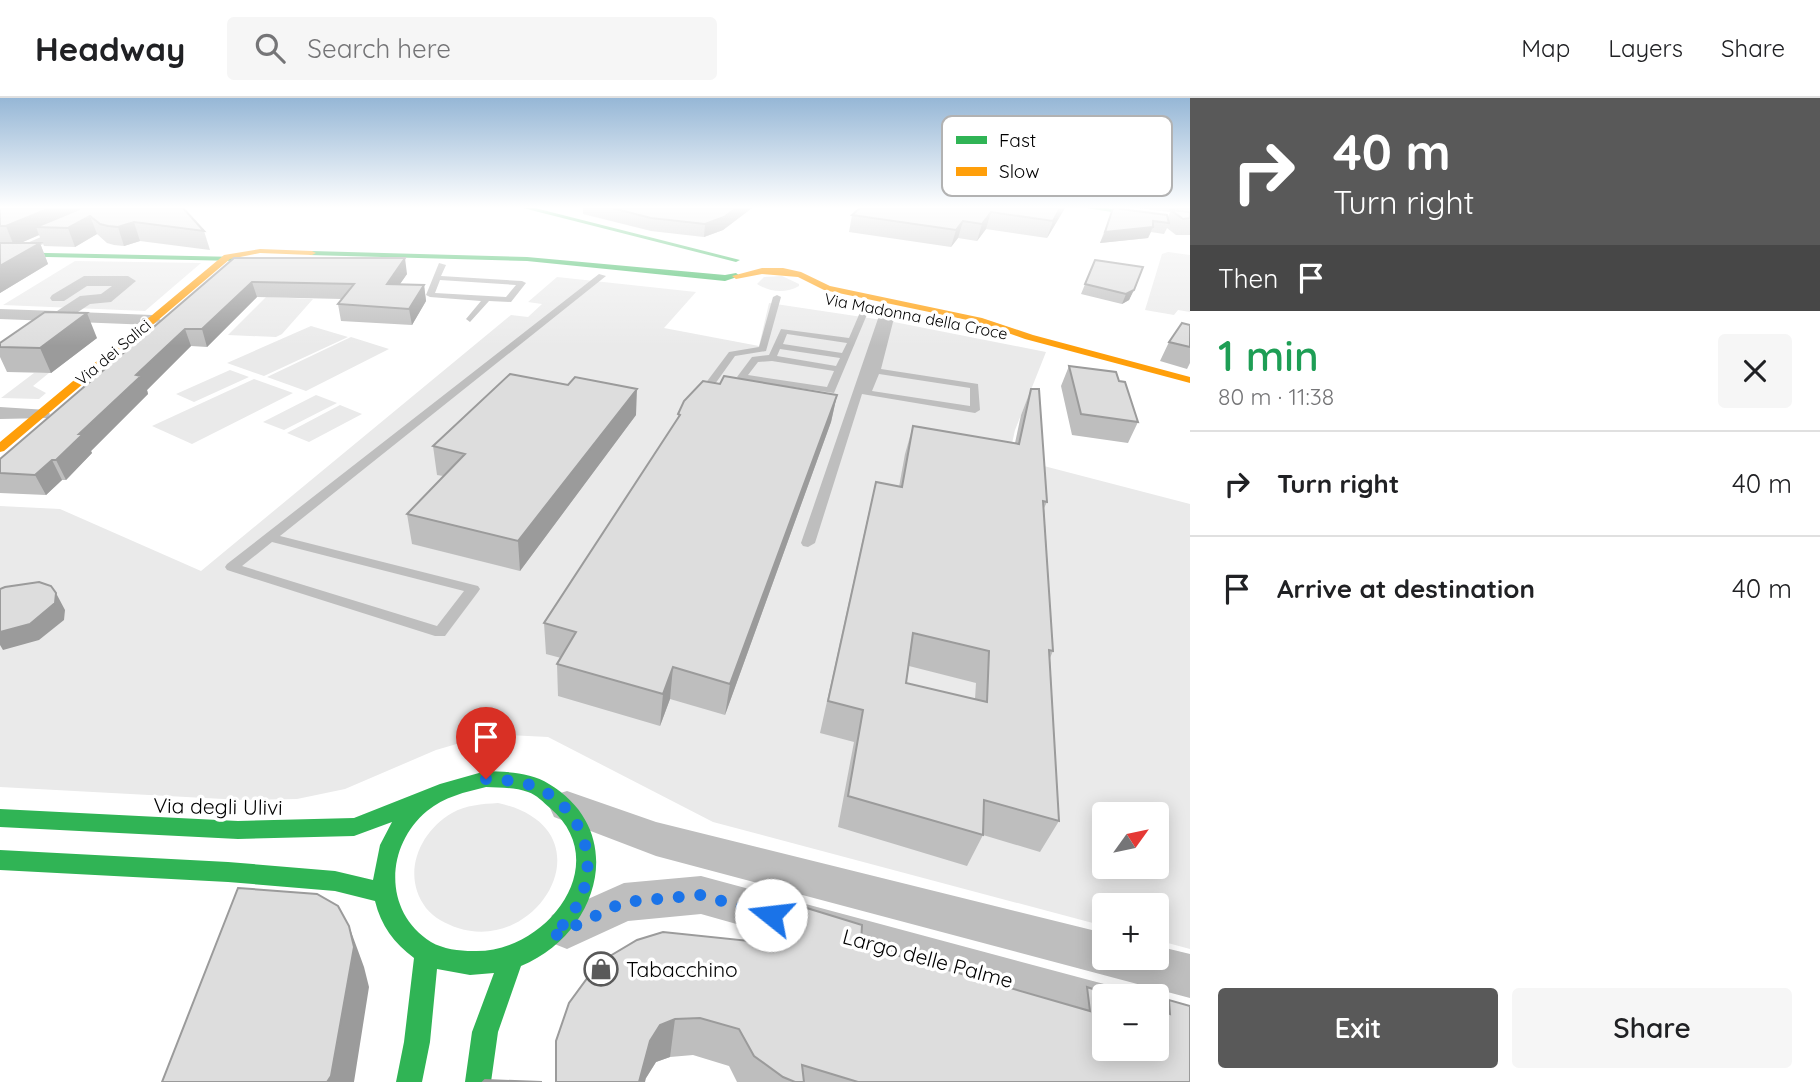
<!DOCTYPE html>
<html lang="en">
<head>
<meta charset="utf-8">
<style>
	body { margin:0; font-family:Quicksand,sans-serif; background:#f6f6f6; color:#202124; height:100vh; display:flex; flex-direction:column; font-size:26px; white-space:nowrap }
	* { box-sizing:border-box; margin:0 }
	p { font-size:23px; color:#757577 }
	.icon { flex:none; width:38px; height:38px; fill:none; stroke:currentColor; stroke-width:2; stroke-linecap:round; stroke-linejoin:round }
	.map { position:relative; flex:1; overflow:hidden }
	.details { display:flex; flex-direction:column; background:#fff; width:630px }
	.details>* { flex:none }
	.top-card { background:#595959; color:#fff; overflow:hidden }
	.needle { width:46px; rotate:57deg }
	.controls { position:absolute; left:1092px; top:704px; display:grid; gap:14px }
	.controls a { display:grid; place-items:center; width:77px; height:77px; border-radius:7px; background:#fff; box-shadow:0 4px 18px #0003; font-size:35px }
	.pin { position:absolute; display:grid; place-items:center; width:60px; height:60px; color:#fff; margin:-72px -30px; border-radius:50% 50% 50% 0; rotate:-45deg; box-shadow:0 0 7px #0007 }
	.pin .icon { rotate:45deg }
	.me { position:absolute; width:77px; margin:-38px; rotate:286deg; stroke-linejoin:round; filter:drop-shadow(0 0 5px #0008) }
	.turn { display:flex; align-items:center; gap:24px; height:147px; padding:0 28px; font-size:32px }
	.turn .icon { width:91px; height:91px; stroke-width:2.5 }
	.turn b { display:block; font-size:49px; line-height:60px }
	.then { display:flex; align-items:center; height:66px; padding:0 28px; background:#0003; gap:14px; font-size:26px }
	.round { display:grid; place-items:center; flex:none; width:74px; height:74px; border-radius:7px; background:#f6f6f6 }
	.overview { display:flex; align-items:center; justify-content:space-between; height:119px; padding:0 28px }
	h1 { font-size:42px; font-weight:600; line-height:52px; color:#1e9e55 }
	.button { display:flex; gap:14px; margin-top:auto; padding:14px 28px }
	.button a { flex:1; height:80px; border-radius:7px; background:#595959; color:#fff; font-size:28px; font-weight:600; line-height:80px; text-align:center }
	.button a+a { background:#f6f6f6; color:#202124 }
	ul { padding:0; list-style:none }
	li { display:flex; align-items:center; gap:21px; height:105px; padding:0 28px; border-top:2px solid #e0e0e0 }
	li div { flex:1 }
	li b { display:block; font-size:26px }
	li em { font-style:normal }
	header { display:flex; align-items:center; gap:42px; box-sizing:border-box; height:98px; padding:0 35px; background:#fff; border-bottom:2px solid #e0e0e0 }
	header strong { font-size:33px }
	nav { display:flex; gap:38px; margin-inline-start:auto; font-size:24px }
	.search { width:490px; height:63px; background:#f6f6f6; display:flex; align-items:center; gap:18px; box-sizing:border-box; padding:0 24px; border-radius:7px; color:#757577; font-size:26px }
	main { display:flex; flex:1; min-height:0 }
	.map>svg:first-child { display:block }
	.green { fill:#eaeaea; fill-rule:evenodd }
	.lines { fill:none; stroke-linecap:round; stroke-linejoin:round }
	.lane { fill:#bebebe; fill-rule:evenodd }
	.street { fill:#bebebe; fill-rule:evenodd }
	.fast { fill:#30b455; fill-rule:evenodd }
	.slow { fill:#ff9f0a; fill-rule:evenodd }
	.wall { fill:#bebebe; fill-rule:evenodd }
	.shaded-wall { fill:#9b9b9b }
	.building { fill:#ddd; stroke:#9b9b9b; stroke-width:2; fill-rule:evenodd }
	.route { stroke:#1a73e8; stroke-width:12; stroke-dasharray:0 21.6 }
	.labels { text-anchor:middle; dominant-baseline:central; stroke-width:7; stroke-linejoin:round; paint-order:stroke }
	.far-street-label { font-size:16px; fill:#000; stroke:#fff }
	.near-street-label { font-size:21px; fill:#000; stroke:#fff }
	.near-poi-label { font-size:21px; fill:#000; stroke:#fff; text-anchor:start }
	.key { fill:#fff; stroke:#b2b2b2; stroke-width:2 }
	.key-label { font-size:19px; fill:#000 }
</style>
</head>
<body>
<header>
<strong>Headway</strong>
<div class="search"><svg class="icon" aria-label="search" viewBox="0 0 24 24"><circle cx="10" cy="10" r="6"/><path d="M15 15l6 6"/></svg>Search here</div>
<nav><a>Map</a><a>Layers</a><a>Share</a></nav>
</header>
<main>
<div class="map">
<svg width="1190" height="984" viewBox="0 0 1190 984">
	<rect width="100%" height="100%" fill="#fff"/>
	<path class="green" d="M1168,154L1190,157V214L1178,212L1174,217L1145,212L1162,156Z
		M75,163L201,165L145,213L3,207Z
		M782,178L799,186V188C786,196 769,194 757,186L764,179Z
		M557,179L696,194L664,230L759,248L769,205L889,223L1046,254L1015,332L1009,359L1190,406V851L1157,842V807H1104V828L713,724L548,639L491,636L436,652L345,691L297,701L242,702L0,689V408L60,411L201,473L511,217L528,219L542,206L528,204ZM1104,716H1157V768H1104Z
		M266,199L313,201L282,236L276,239L228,237Z
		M311,228L348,239L264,278L227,265Z
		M351,239L389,251L306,293L267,279Z
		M230,272L249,279L194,304L176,296Z
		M34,275H49L33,288L46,295L39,301L1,300Z
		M254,281L293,295L192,346L152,328Z
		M316,297L337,305L284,332L263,324Z
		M340,307L362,316L309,344L287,335Z
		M498,705C612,730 541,857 458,830C446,826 434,820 426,810C401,777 419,734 452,715C466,707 482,706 498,705Z"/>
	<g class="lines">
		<path class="lane" d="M439,165L446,167L441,178L522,183L526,185L511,204L489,203L470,224L466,221L481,203L430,199L426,197ZM440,182L516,187L506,199L435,195Z
			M599,176L606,178L280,438L478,488L480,491L478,494L445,538H435L227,472L225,469L227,466ZM272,444L464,493L437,528L242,468Z
			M777,197L781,199L766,253L735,258L705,300H697L696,298L729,254L759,249L773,199Z
			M864,205L871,207L834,295L742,282L737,279L752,259L769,257L781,231L849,240ZM787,236L847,245L842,255L783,246ZM780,251L840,260L836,268L777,258ZM772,263L834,273L827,289L748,277L758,264Z
			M882,209L889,211L886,221L895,211L902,213L893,224L881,271L978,286L980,312L975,315L862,296L815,445L808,449L803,448L801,445ZM879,276L970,290V308L872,293Z"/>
		<path class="street" d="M107,110H124L14,159H4L2,156Z
			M84,178H128L136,183L111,204L90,206L78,214L152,217L161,222L152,227L0,221V211L57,213L80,198L101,196L112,188H87L64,203H52L50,200L52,197Z
			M0,309L47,312L50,316L47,320L0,321Z
			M567,693L656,724L1104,835V859H1157V848L1190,856V900L656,758L554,719L549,708L554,697Z
			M701,778L1104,886L1120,892L1122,898H1104V930L701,816L628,823L567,851L552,845L546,831L552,817L624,785Z"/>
		<path class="fast" d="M523,110H535L740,162L736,164Z
			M1086,110H1106L1190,122V126Z
			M312,153L527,159L725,177L736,175L740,178L725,183L527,163L309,157Z
			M0,154L239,159L243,161L239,163L0,158Z
			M486,673C507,674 531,674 549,686C629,734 599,836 521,868L498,934L491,984H465L472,934L494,875L470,877L437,871L430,944L422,984H396L404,944L414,860C394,845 381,828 375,803L335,793L228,784L0,772V752L228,764L335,773L373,782L380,747L392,724L354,738L238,741L0,729V711L238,723L354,720L440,686ZM486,689C500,690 515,689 528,694C537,697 543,704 550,710C616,766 545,856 473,853C459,853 443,851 431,844C383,814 385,748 427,713C444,699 465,694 486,689Z"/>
		<path class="slow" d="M260,151L312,153L316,155L312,157L260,155L230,161L4,353L0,354V344L224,157Z
			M762,170H783L801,174L830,188L982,220L1033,237L1190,279V285L1025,241L977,224L824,192L798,179L762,176L736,181L732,178Z"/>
	</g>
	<path class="wall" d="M0,110H183L204,133L210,152L140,143L124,148L114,147L107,145L97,136L75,149L44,148L39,137L20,145H40L48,166L0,195Z
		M583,110H752L723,132L704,139L651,133L583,116Z
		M860,110H1065L1047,140L986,131L977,143L958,140L951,149L849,134L852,117Z
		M1113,110L1168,120L1170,114L1138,110H1190V137H1176L1167,130L1164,136L1151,134L1148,140L1100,145Z
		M234,160L407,176L399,187H424L426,203L412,227L341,223L338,206L342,201L257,199L207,249L191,248L147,292L148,296L91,353L92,355L66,382H62L46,397L0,395V361Z
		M1095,162L1143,169L1129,202L1122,206L1081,196Z
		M1190,227V265L1187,271L1160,263L1169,244Z
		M97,240L51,275L7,274L0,259V245Z
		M1069,268L1119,283L1138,324L1128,345L1072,337L1061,288Z
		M720,286L837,297L831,324L725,617L670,601L660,628L558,598L557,566L561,560L546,556L544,525L678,321V316Z
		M1031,291L1047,404L1044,410L1053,553L1050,560L1059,723L1040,754L983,737L967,768L838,729L854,644L820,635L869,413L876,384L899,389L905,356L913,328L1015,345L1021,317ZM909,568L976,585L975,601L906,585Z
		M636,317L520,473L412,446L407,416L443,378L437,377L433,348Z
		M797,807L861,847L1072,907L1087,889L1159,912L1169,902L1190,984H737L729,968L693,957L670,959L656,964L646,980L556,984Z"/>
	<path class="shaded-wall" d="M50,110H100L36,129L39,137L14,148L6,128Z
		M736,110H752L723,132L704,139L705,126Z
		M1060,110H1065L1047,140L1053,123Z
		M991,114L986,131L977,143L982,126Z
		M90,118L97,136L75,149L68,130Z
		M963,123L958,140L951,149L956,132Z
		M134,124L140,143L124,148L118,129Z
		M1153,129L1148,140L1100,145L1105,134Z
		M40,145L48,166L0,195V168Z
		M405,160L407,176L389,202L387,186Z
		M252,184L257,199L207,249L202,231Z
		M424,187L426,203L412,227L409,211Z
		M1134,192L1129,202L1122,206L1126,196Z
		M87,215L97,240L51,275L40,250Z
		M185,231L191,248L147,292L148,296L91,353L92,355L66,382L56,362L79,336L136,277Z
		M637,291L636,317L520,473L518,443Z
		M837,297L831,324L725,617L730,586Z
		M52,362L62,382L46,397L35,377Z
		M56,495L65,512L64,522L39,542L3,552L0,547V534Z
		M673,569L670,601L660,628L663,596Z
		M349,828L364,869L369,889L354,984H327Z
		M675,921L670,959L656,964L646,980L645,984H639L650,943L660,927Z"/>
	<path class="building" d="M0,110H50L6,128H0Z
		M82,110H183L204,133L134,124L118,129L108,128L100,126L90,118L68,130L36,129Z
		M612,110H736L724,119L705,126L651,120Z
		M860,110H1060L1053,123L991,114L982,126L963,123L956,132L852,117Z
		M1113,110L1167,117L1169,125L1153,123V129L1105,134Z
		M1171,112L1190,114V120L1183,121Z
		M0,145H40L0,168Z
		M234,160H405L387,186L424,187L409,211L338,206L354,186L252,184L202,231H185L136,277L141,278L79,336H83L56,362H52L35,377L0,375V361Z
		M1095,162L1143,169L1134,192L1126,196L1085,186Z
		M45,214L87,215L40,250L0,249V245Z
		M1182,225L1190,227V249L1169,244Z
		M1069,268L1116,274L1119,283L1125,284L1138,324L1081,316Z
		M510,276L568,287L575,279L637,291L518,443L407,416L465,356L433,348Z
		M724,278L837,297L730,586L673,569L663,596L557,566L576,534L544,525L680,317L678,316L684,303L703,283L720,286Z
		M1031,291H1039L1047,404L1043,403L1053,553L1049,552L1059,723L984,702L983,737L848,698L863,612L828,603L876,384L902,389L913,328L1019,346ZM913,535L989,553L987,604L906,585Z
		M39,484L51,488L56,495L55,505L30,526L0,534V491L5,489Z
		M238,790L317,796L338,808L349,828L354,849L331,978L327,984H162Z
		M761,792L798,802L797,807L862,827L861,847L1090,913L1087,889L1113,898H1104V950H1157V911L1170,916L1169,902L1190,908V984H858L802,967L804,984H795L783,979L754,958L739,931L700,920L675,921L660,927L650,943L639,984H556V943L569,905L591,875L610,858L637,842L663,834L749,843Z
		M485,982L542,984H483Z"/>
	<linearGradient id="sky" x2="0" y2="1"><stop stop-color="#96b7d6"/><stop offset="0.44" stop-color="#fff"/><stop offset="1" stop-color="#fff" stop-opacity="0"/></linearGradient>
	<rect width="1190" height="248" fill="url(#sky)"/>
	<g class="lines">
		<path class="route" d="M486,681C506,682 527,683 544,693C587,718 601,772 573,814C567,823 559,831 552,839L624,804L701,797L771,817"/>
	</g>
	<defs>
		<symbol id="shop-ring" viewBox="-11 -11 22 22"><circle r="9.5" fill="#fff" stroke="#595959" stroke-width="1.5"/><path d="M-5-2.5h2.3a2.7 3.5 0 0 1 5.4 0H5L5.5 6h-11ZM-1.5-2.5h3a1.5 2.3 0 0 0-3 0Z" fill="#595959"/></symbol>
	</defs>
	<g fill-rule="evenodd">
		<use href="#shop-ring" x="582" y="852" width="38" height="38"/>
	</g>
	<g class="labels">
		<g class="far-street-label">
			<text transform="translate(916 218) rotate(11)">Via Madonna della Croce</text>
			<text transform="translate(113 254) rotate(-40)">Via dei Salici</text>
		</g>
		<g class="near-street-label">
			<text transform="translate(218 708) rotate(1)">Via degli Ulivi</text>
			<text transform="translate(928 860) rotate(15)">Largo delle Palme</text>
		</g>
		<g class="near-poi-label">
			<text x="626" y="871">Tabacchino</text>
		</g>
	</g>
	<rect x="942" y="18" width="230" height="80" rx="10" class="key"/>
	<rect x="956" y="38" width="31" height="8" fill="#30b455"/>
	<rect x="956" y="69" width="31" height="9" fill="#ff9f0a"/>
	<g class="key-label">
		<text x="999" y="49">Fast</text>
		<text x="999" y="80">Slow</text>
	</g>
</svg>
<div class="controls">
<a><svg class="needle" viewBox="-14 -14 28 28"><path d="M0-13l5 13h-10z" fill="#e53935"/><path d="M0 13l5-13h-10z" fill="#757577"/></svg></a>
<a>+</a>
<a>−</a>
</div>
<div class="pin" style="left:486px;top:681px;background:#d93025"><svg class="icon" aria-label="arrive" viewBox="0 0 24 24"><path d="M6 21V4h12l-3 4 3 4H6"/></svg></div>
<svg class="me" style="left:771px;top:817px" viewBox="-20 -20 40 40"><circle r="19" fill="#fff"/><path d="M0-13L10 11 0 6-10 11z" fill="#1a73e8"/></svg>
</div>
<section class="details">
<div class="top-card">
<div class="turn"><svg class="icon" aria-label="right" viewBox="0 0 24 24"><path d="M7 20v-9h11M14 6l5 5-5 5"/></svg><div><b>40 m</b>Turn right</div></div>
<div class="then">Then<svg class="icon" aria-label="arrive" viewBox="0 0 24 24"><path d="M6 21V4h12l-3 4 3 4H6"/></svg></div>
</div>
<div class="overview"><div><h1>1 min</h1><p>80 m · 11:38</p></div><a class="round"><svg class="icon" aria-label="close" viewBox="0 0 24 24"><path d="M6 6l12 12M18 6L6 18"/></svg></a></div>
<ul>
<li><svg class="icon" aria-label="right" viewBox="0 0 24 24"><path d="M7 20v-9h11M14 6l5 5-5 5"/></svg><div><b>Turn right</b></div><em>40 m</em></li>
<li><svg class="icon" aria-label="arrive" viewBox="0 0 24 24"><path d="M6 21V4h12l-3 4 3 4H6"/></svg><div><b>Arrive at destination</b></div><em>40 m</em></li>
</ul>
<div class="button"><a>Exit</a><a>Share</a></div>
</section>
</main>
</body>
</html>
